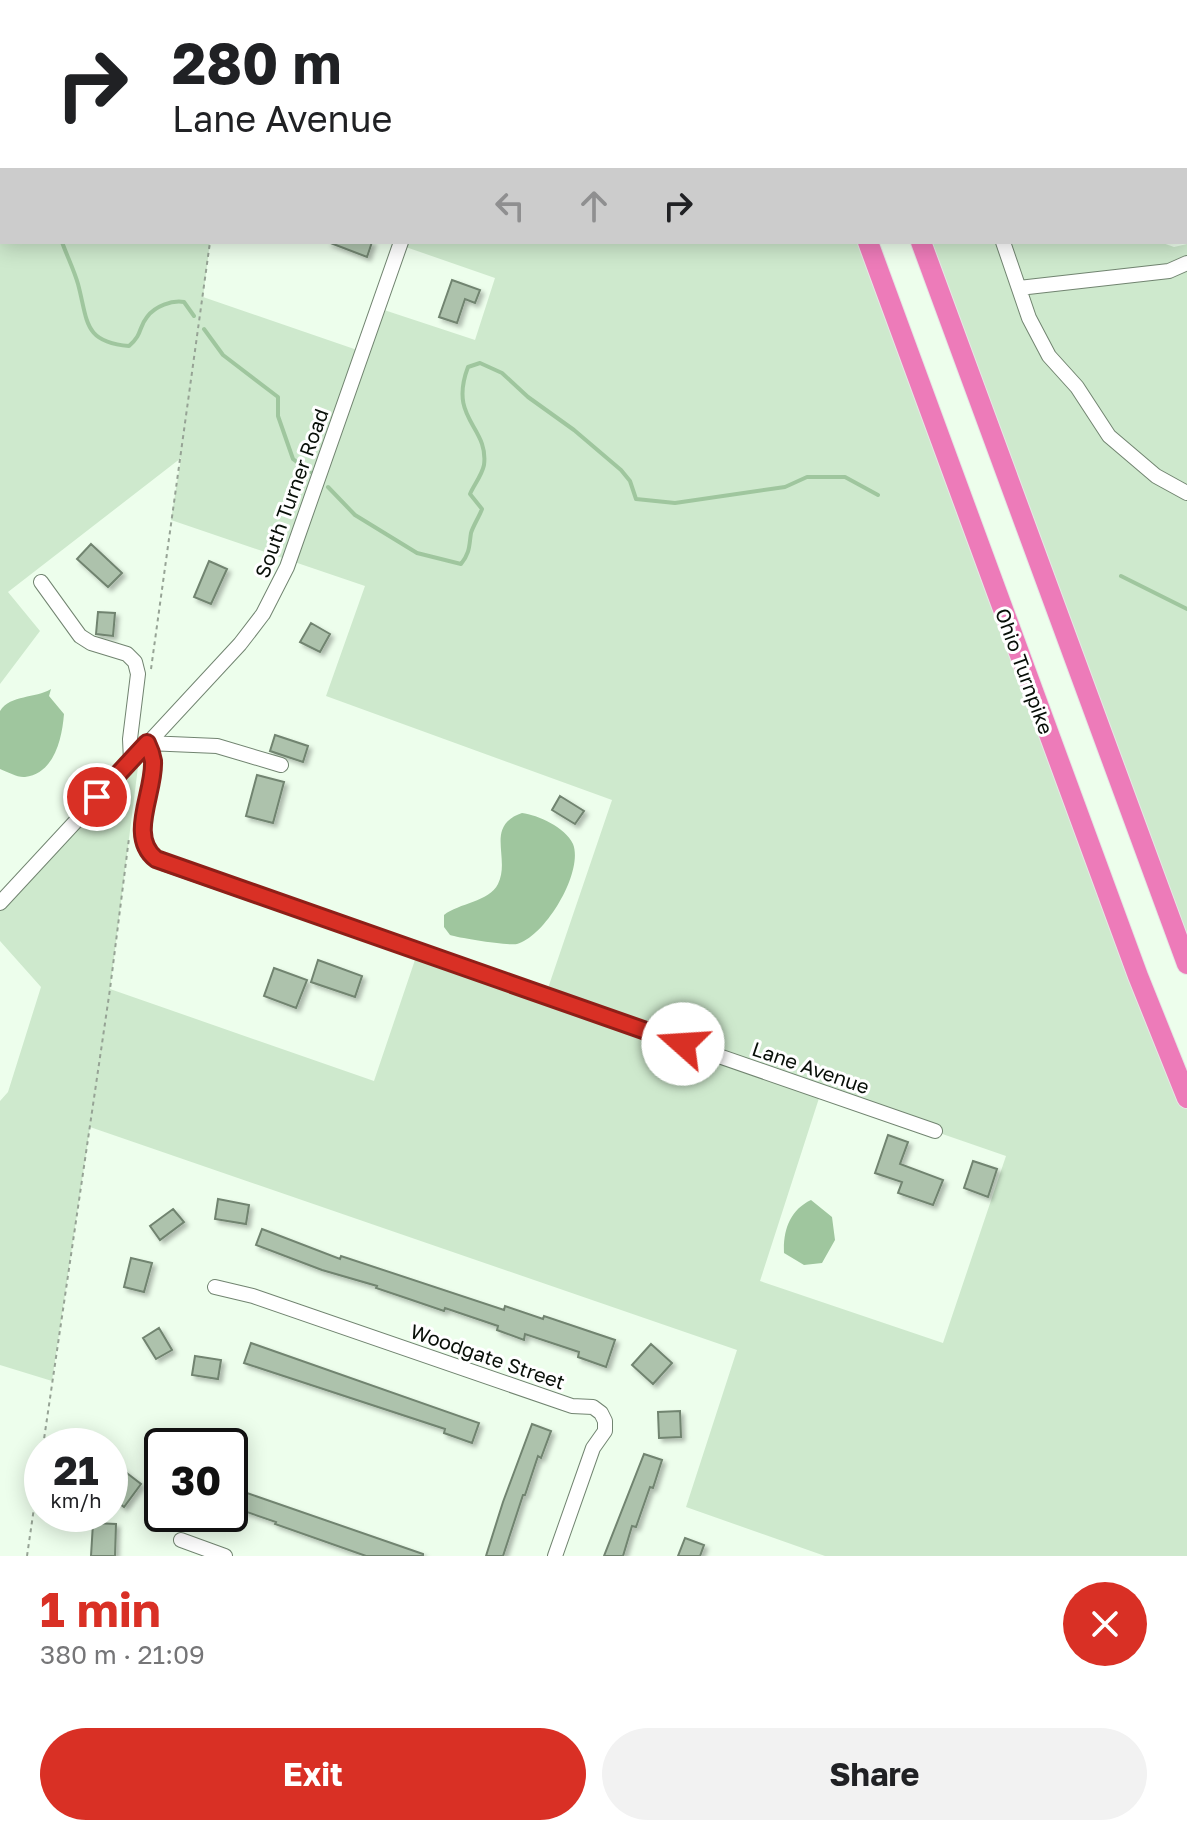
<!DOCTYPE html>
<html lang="en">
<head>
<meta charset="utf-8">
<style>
	body { margin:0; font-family:"Golos Text",sans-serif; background:#f2f2f2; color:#202124; height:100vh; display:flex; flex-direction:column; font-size:30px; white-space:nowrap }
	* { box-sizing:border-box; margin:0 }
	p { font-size:26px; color:#757577 }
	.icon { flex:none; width:44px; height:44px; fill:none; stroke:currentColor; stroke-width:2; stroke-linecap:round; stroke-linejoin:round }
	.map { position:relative; height:1556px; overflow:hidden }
	.sheet { display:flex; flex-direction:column; background:#fff; flex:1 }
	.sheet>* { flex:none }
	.top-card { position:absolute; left:0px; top:0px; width:1188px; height:244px; box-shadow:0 4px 20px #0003; background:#fff; color:#202124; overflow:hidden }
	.speed { position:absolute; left:24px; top:1428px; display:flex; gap:16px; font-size:40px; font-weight:700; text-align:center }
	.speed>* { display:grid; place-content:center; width:104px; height:104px; border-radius:50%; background:#fff; box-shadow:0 4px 20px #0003; line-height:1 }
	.speed small { font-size:20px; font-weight:400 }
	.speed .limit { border:4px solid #111; border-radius:12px; background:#fff; color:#111 }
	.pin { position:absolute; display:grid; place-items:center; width:68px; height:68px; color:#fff; margin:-34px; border:4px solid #fff; border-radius:50%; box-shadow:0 2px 8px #0007 }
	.me { position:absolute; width:88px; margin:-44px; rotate:289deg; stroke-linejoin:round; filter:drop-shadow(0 0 6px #0008) }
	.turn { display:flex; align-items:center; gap:28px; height:168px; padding:0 40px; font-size:36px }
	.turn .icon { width:104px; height:104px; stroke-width:2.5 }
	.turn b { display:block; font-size:56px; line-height:68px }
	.lanes { display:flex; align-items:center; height:76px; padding:0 40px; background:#0003; justify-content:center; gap:40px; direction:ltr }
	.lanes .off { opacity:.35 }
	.round { display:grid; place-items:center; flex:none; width:84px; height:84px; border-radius:42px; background:#f2f2f2 }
	.headline { display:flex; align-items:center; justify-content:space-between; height:136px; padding:0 40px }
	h1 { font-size:48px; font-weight:700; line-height:60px; color:#d93025 }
	.cta { display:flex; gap:16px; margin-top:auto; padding:16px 40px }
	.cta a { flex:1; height:92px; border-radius:48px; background:#d93025; color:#fff; font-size:32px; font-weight:700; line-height:92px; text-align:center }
	.cta a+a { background:#f2f2f2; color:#202124 }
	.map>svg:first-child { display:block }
	.green { fill:#cee9cd; fill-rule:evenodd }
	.water { fill:#9fc69e }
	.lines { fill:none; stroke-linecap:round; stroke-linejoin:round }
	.stream { stroke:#9fc69e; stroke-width:4 }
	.building { fill:#adc2ac; stroke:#718470; stroke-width:2; filter:url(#shadow) }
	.minor-casing { stroke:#718470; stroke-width:16 }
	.highway-casing { stroke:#e6e7e6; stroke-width:22 }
	.path { stroke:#96a395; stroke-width:2; stroke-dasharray:4 4; stroke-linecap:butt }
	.minor { stroke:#fff; stroke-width:14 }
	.highway { stroke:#ed7bb9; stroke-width:20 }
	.route-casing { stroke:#8d1f18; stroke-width:20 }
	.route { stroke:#d93025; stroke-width:14 }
	.labels { text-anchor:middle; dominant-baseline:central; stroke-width:6; stroke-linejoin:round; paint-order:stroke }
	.street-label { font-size:20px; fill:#080f08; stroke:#fff }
</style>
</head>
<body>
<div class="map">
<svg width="1187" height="1556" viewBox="0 0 1187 1556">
	<defs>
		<filter id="shadow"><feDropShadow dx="3.5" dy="3.5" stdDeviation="2" flood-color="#0004"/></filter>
	</defs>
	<rect width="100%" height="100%" fill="#edfeec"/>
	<path class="green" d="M833,0H1184L1185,2H833Z
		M0,90L2,242H210L203,297L363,352L378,308L475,340L495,278L400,245L401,242H868L1187,1098V1556H825L686,1507L737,1350L90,1127L52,1381L0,1365V1101L8,1092L41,987L0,941V903L147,743L138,767L110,989L374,1081L418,951L545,997L612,800L326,696L365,586L171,520L181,458L8,592L40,631L0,684ZM821,1092L1006,1156L943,1343L760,1281Z
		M921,242H1160L1174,247L1187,244V964Z"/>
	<path class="water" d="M51,689L49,696L64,714C62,738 55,773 25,777C18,778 8,772 0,769V711C11,694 35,699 51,689Z
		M522,813C538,815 565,827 573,844C584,872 545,937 517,944C509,946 459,938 450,935L444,927V915C459,903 489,902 498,884C511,858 484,826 522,813Z
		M811,1200L832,1217L835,1240L822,1263L804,1265L784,1253C783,1230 790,1210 811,1200Z"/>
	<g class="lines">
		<path class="stream" d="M0,227H2
			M62,242C67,256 74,270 78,284C88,321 83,342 129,346C143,334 138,328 147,317C155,306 172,300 184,302L194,316
			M204,329L223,355L278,397V416L293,459L310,472
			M328,487L355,515L417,553L461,564C470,553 469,546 471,533C473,526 479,517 482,509L470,494C474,485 482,475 484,465C489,426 448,420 468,367L480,363L502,373L528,397L574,430L621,470L630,481L636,499L675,503L785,487L807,477H845L878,495
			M1121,576L1187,609"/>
	</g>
	<path class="building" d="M328,242H372L367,257Z
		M452,280L480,290L475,303L465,299L457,323L439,317Z
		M91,544L122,573L108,587L77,559Z
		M209,561L227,569L211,604L194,597Z
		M98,612L115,613L113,636L96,634Z
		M311,623L330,634L320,652L300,642Z
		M275,735L308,746L303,762L270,751Z
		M257,775L284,782L273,823L246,816Z
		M560,796L584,811L575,824L552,810Z
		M318,960L362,976L355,997L311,982Z
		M274,968L307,980L296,1008L264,996Z
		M888,1135L908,1142L900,1164L943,1180L933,1205L898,1193L902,1182L875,1173Z
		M973,1161L997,1169L988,1197L964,1188Z
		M218,1199L249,1205L246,1224L215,1219Z
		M173,1209L184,1222L160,1240L150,1226Z
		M262,1229L340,1259L341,1256L504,1310L505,1306L543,1319L544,1316L615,1340L606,1367L578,1357L579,1352L525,1334L524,1340L497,1330L498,1326L445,1308L444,1311L406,1298L376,1288L377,1286L322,1270L256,1245Z
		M131,1258L152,1263L144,1292L124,1287Z
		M159,1328L172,1350L156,1359L143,1338Z
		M251,1343L479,1423L472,1443L444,1433L445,1429L244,1363Z
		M651,1344L672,1363L653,1384L632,1365Z
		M195,1356L221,1360L218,1379L192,1375Z
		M680,1411L681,1437L659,1438L658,1412Z
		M532,1424L551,1431L541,1458L538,1456L525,1495H523L503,1556H486L503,1502Z
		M644,1454L662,1460L653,1488L650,1487L636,1527L632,1526L623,1556H604Z
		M119,1467L141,1484L124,1507L110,1496V1478Z
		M244,1492L423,1554V1556H366L275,1524L276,1522L238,1509Z
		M93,1523L116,1524L115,1556H91Z
		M685,1538L704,1545L700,1556H678Z"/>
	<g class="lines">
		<defs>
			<path id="minor" d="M485,2L486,0
				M930,2V0
				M1003,242L1029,318L1049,356L1077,387L1109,436L1156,476L1187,493
				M1019,288L1169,271L1187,263
				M41,582L80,636L91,643L127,654L135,662L138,674L130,739L131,761
				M281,765L217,746L147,743C150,749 152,755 153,761C156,796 122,844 165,864L935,1131
				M0,903L240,644L263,614L287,567L401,242
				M215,1287L253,1296L572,1406L593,1407L601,1413L605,1421V1431L593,1448L555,1556
				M181,1540L225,1556"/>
			<path id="highway" d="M780,0L781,2
				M833,0V2
				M868,242L1138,976L1187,1098
				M921,242L1187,964"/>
		</defs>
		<use href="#minor" class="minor-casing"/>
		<use href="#highway" class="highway-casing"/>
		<path class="path" d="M245,2V0
			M151,669L210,242
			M43,1446L110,989L129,838
			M27,1556L42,1453"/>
		<use href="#minor" class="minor"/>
		<use href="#highway" class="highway"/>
	</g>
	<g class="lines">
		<defs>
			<path id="route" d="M97,797L147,743C150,749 152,755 153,761C155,792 127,836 156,859L683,1044"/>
		</defs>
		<use href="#route" class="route-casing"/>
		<use href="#route" class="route"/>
	</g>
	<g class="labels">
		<g class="street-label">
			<text transform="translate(291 493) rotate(-70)">South Turner Road</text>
			<text transform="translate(1025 671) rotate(70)">Ohio Turnpike</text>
			<text transform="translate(811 1067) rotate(19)">Lane Avenue</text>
			<text transform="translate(488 1356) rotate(19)">Woodgate Street</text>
		</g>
	</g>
</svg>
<div class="speed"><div>21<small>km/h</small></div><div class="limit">30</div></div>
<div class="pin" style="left:97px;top:797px;background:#d93025"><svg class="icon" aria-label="arrive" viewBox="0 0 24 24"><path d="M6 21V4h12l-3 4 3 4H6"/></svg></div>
<svg class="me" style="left:683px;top:1044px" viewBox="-20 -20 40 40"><circle r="19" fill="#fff"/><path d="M0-13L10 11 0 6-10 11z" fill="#d93025"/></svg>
<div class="top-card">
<div class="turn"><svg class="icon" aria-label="right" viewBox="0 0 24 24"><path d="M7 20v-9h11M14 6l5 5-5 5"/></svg><div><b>280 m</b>Lane Avenue</div></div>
<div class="lanes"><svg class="icon off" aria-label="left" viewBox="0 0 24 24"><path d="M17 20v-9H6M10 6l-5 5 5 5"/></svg><svg class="icon off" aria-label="ahead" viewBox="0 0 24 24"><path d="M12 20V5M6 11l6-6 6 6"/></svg><svg class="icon" aria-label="right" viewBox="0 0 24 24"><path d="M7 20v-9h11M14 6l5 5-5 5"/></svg></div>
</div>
</div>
<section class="sheet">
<div class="headline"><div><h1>1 min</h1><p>380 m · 21:09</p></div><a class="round" style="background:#d93025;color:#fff"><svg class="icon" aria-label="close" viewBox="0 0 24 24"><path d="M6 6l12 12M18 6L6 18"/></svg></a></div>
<div class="cta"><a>Exit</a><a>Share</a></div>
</section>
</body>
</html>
